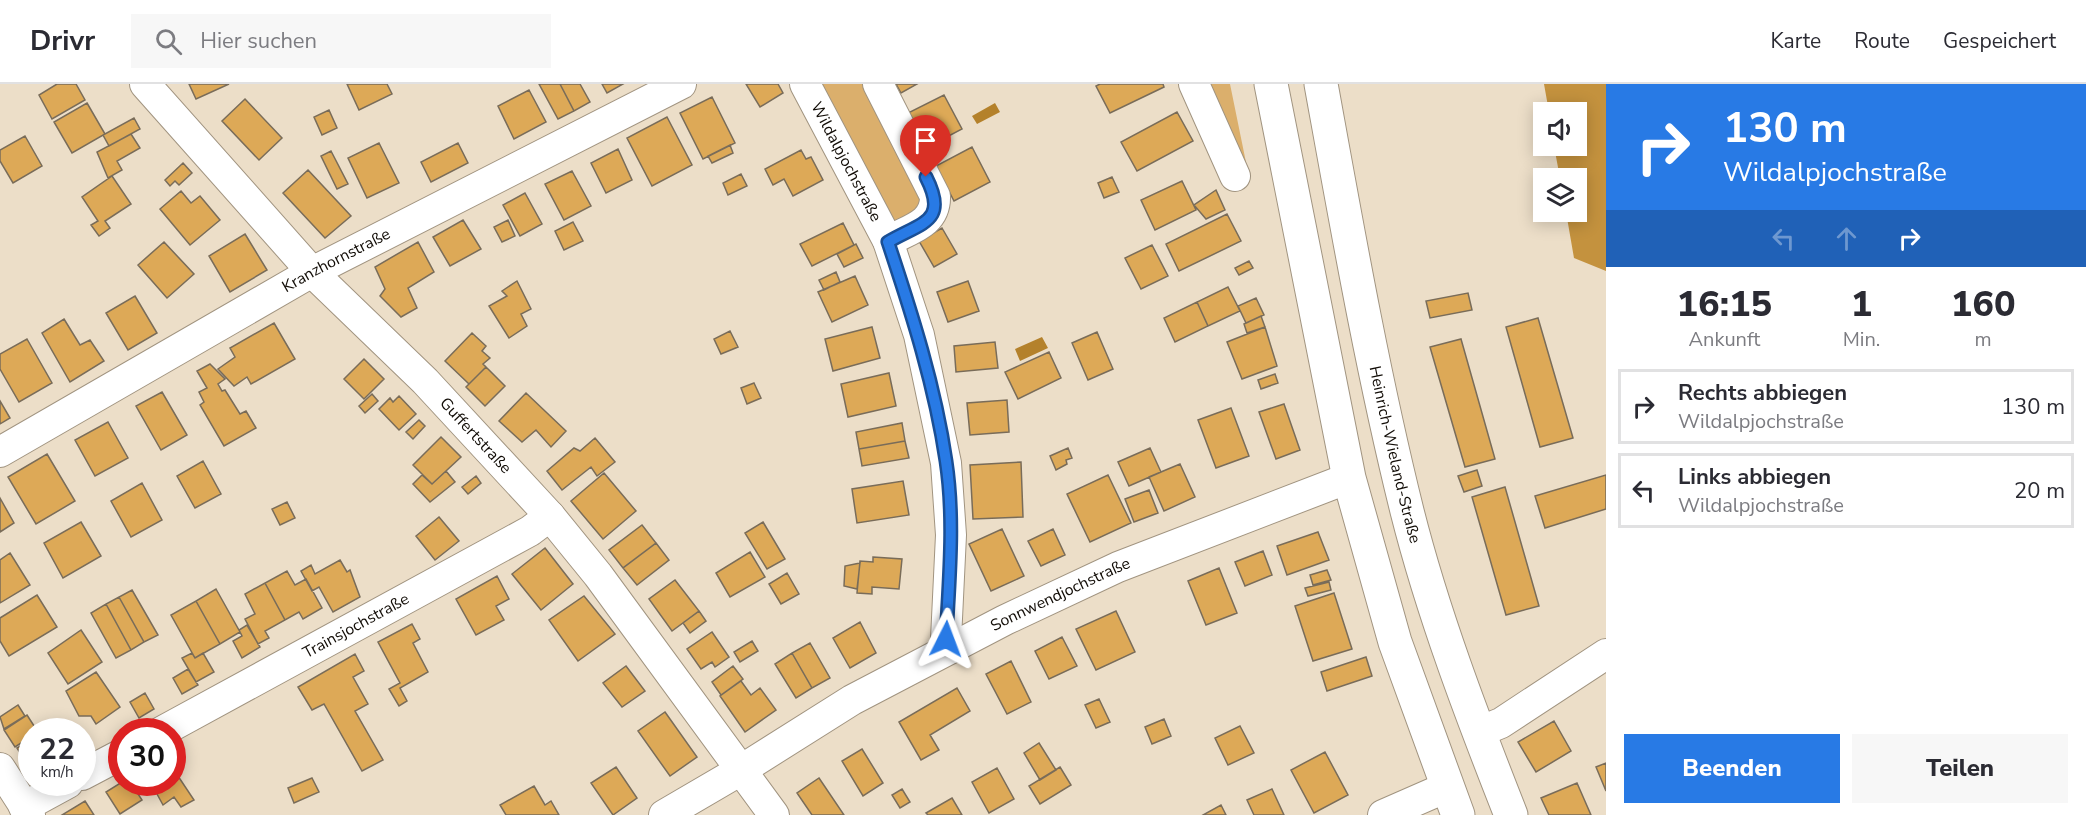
<!DOCTYPE html>
<html lang="de">
<head>
<meta charset="utf-8">
<style>
	body { margin:0; font-family:"Nunito Sans",sans-serif; background:#f7f7f7; color:#2b2b33; height:100vh; display:flex; flex-direction:column; font-size:22px; white-space:nowrap }
	* { box-sizing:border-box; margin:0 }
	p { font-size:20px; color:#7c7c81 }
	.icon { flex:none; width:33px; height:33px; fill:none; stroke:currentColor; stroke-width:2; stroke-linecap:round; stroke-linejoin:round }
	.map { position:relative; flex:1; overflow:hidden }
	.side { display:flex; flex-direction:column; background:#fff; width:480px }
	.side>* { flex:none }
	.hud { background:#287ae5; color:#fff; overflow:hidden }
	.fabs { position:absolute; left:1533px; top:18px; display:grid; gap:12px }
	.fabs a { display:grid; place-items:center; width:54px; height:54px; border-radius:0px; background:#fff; box-shadow:0 3px 15px #0003; font-size:30px }
	.speed { position:absolute; left:18px; top:634px; display:flex; gap:12px; font-size:30px; font-weight:700; text-align:center }
	.speed>* { display:grid; place-content:center; width:78px; height:78px; border-radius:50%; background:#fff; box-shadow:0 3px 15px #0003; line-height:1 }
	.speed small { font-size:15px; font-weight:400 }
	.speed .limit { border:9px solid #d22; background:#fff; color:#111 }
	.pin { position:absolute; display:grid; place-items:center; width:51px; height:51px; color:#fff; margin:-62px -26px; border-radius:50% 50% 50% 0; rotate:-45deg; box-shadow:0 0 6px #0007 }
	.pin .icon { rotate:45deg }
	.me { position:absolute; width:66px; margin:-33px; rotate:3deg; stroke-linejoin:round; filter:drop-shadow(0 0 4px #0008) }
	.turn { display:flex; align-items:center; gap:21px; height:126px; padding:0 18px; font-size:27px }
	.turn .icon { width:78px; height:78px; stroke-width:2.5 }
	.turn b { display:block; font-size:42px; line-height:51px }
	.lanes { display:flex; align-items:center; height:57px; padding:0 18px; background:#0003; justify-content:center; gap:30px; direction:ltr }
	.lanes .off { opacity:.35 }
	.eta { display:flex; justify-content:space-evenly; align-items:center; height:102px; text-align:center }
	.eta b { font-size:36px; font-weight:800; line-height:42px }
	.primary-button { display:flex; gap:12px; margin-top:auto; padding:12px 18px }
	.primary-button a { flex:1; height:69px; border-radius:0px; background:#287ae5; color:#fff; font-size:24px; font-weight:800; line-height:69px; text-align:center }
	.primary-button a+a { background:#f7f7f7; color:#2b2b33 }
	ul { padding:0; list-style:none }
	li { display:flex; align-items:center; gap:18px; height:75px; margin:0 12px 9px; padding:0 6px; border:3px solid #e1e1e2; border-radius:0px }
	li div { flex:1 }
	li b { display:block; font-size:22px }
	li em { font-style:normal }
	header { display:flex; align-items:center; gap:36px; box-sizing:border-box; height:84px; padding:0 30px; background:#fff; border-bottom:2px solid #e1e1e2 }
	header strong { font-size:28px }
	nav { display:flex; gap:33px; margin-inline-start:auto; font-size:21px }
	.search { width:420px; height:54px; background:#f7f7f7; display:flex; align-items:center; gap:15px; box-sizing:border-box; padding:0 21px; border-radius:0px; color:#7c7c81; font-size:22px }
	main { display:flex; flex:1; min-height:0 }
	.map>svg:first-child { display:block }
	.green { fill:#dbaf6c }
	.forest { fill:#c4923e }
	.water { fill:#b4812b }
	.building { fill:#dda957; stroke:#796c59; stroke-width:1.5 }
	.lines { fill:none; stroke-linecap:round; stroke-linejoin:round }
	.minor-casing { stroke:#a19480; stroke-width:32 }
	.major-casing { stroke:#a19480; stroke-width:35 }
	.minor { stroke:#fff; stroke-width:30 }
	.major { stroke:#fff; stroke-width:33 }
	.route-casing { stroke:#1a4f95; stroke-width:15 }
	.route { stroke:#287ae5; stroke-width:10 }
	.labels { text-anchor:middle; dominant-baseline:central; stroke-width:5; stroke-linejoin:round; paint-order:stroke }
	.street-label { font-size:16px; fill:#110c06; stroke:#faebd5 }
</style>
</head>
<body>
<header>
<strong>Drivr</strong>
<div class="search"><svg class="icon" aria-label="search" viewBox="0 0 24 24"><circle cx="10" cy="10" r="6"/><path d="M15 15l6 6"/></svg>Hier suchen</div>
<nav><a>Karte</a><a>Route</a><a>Gespeichert</a></nav>
</header>
<main>
<div class="map">
<svg width="1606" height="731" viewBox="0 0 1606 731">
	<rect width="100%" height="100%" fill="#ecdec8"/>
	<path class="green" d="M819,0H868L924,124L901,139L891,137Z
		M1202,0H1230L1250,98L1246,99Z"/>
	<path class="forest" d="M1544,0H1606V187L1574,174L1566,128H1576V94H1560L1554,62H1576V28H1549Z"/>
	<path class="water" d="M995,19L1000,28L977,40L972,32Z
		M1042,253L1048,264L1020,277L1015,265Z"/>
	<path class="building" d="M57,0H76L85,16L52,35L39,11Z
		M189,0H229L196,15Z
		M347,0H387L392,10L359,26Z
		M539,0H560L574,27L558,35Z
		M560,0H580L590,18L574,27Z
		M602,0H623L607,9Z
		M746,0H778L783,9L760,23Z
		M896,0H917L901,9Z
		M1100,0H1163L1164,3L1110,29L1096,2Z
		M529,6L546,38L514,55L498,22Z
		M944,11L962,45L926,64L908,29Z
		M712,13L735,59L703,75L680,29Z
		M245,15L282,54L259,76L222,37Z
		M87,19L105,50L72,69L54,38Z
		M329,26L337,44L322,51L314,33Z
		M1177,28L1193,57L1137,87L1121,58Z
		M667,33L692,81L652,102L627,54Z
		M134,34L140,45L109,62L103,51Z
		M131,50L140,64L117,77L122,86L108,94L97,68Z
		M25,52L42,82L13,99L0,77V66Z
		M379,59L399,99L367,114L348,74Z
		M458,59L468,79L431,98L421,78Z
		M730,61L733,69L712,79L708,72Z
		M972,63L990,98L954,117L936,82Z
		M618,65L632,96L606,109L591,79Z
		M801,66L806,75L811,73L823,96L793,112L784,95L773,101L765,85Z
		M331,67L348,100L337,105L321,72Z
		M183,79L192,89L179,101L175,97L170,102L165,96Z
		M308,86L351,132L325,154L283,109Z
		M572,87L591,122L564,136L545,100Z
		M741,90L747,102L728,111L723,99Z
		M112,92L131,120L105,137L110,144L99,152L91,141L98,137L82,113Z
		M1112,93L1119,108L1104,114L1098,99Z
		M1182,97L1196,126L1155,146L1141,116Z
		M1216,106L1225,126L1206,135L1194,121Z
		M181,107L191,119L200,112L220,136L190,161L160,125Z
		M525,109L542,140L520,152L503,121Z
		M1227,130L1241,157L1179,187L1166,160Z
		M463,136L481,165L450,182L433,153Z
		M508,136L515,152L502,158L494,143Z
		M573,138L583,157L564,166L555,147Z
		M843,139L854,161L812,182L800,160Z
		M942,144L957,170L934,183L919,157Z
		M245,150L267,186L230,208L209,172Z
		M164,158L194,190L167,214L138,181Z
		M418,158L434,188L408,204L417,224L401,233L380,212L385,205L375,183Z
		M856,160L863,174L844,183L837,170Z
		M1152,161L1168,192L1141,205L1125,174Z
		M1249,177L1253,184L1239,191L1235,184Z
		M836,188L840,198L824,206L819,196Z
		M855,192L868,221L832,238L818,208Z
		M517,197L531,225L521,230L527,242L509,254L489,222L507,212L502,207Z
		M968,197L979,227L948,238L937,208Z
		M1228,203L1240,227L1208,242L1197,218Z
		M1468,209L1472,226L1430,234L1426,217Z
		M135,212L157,249L128,266L106,229Z
		M1256,214L1264,231L1246,239L1238,222Z
		M1197,218L1208,242L1175,258L1164,234Z
		M1261,232L1265,243L1247,249L1244,240Z
		M1538,234L1573,354L1540,363L1506,243Z
		M64,235L80,261L90,256L104,277L70,298L42,249Z
		M274,239L295,275L251,300L247,293L234,302L218,285L235,273L230,264Z
		M872,243L880,274L833,287L825,255Z
		M1265,243L1277,282L1242,295L1227,258Z
		M730,247L738,263L721,270L714,255Z
		M1097,248L1113,285L1088,296L1072,259Z
		M472,249L486,262L482,267L490,274L483,280L486,283L469,300L445,277Z
		M27,255L52,299L19,318L0,285V270Z
		M1461,255L1495,375L1465,383L1430,263Z
		M995,258L998,284L956,288L954,262Z
		M1049,268L1061,294L1018,315L1005,288Z
		M364,275L384,295L364,315L344,295Z
		M210,280L225,295L218,300L222,307L225,306L240,330L246,327L256,344L224,362L200,321L204,318L199,308L207,304L197,287Z
		M486,283L505,302L485,322L466,303Z
		M889,289L896,322L848,333L841,300Z
		M1275,290L1278,299L1261,305L1258,296Z
		M754,299L761,314L747,320L741,304Z
		M162,308L187,351L161,366L136,322Z
		M526,309L566,347L551,363L536,346L522,358L499,337Z
		M372,310L378,317L365,329L359,322Z
		M399,312L416,330L399,346L379,325L390,314L393,318Z
		M1007,316L1009,348L970,351L967,319Z
		M0,317L10,334L0,340Z
		M1284,320L1300,366L1276,375L1259,328Z
		M1231,324L1249,372L1216,384L1198,336Z
		M419,336L425,342L413,355L406,348Z
		M108,338L128,374L95,392L75,356Z
		M902,339L905,357L859,365L856,348Z
		M441,353L461,373L432,400L413,381Z
		M595,354L615,378L597,392L591,383L562,406L547,387L574,364L580,367Z
		M905,357L909,374L862,382L859,365Z
		M1068,364L1072,374L1066,376L1067,380L1056,386L1050,372Z
		M1150,364L1161,388L1129,402L1118,378Z
		M47,370L75,417L36,440L8,393Z
		M203,377L221,410L195,424L177,392Z
		M1021,378L1023,433L973,435L970,381Z
		M1180,380L1195,413L1164,427L1149,393Z
		M1477,386L1482,402L1464,408L1458,392Z
		M446,387L455,398L430,418L413,400L422,391L432,400Z
		M604,389L636,427L603,455L571,417Z
		M1108,391L1131,439L1090,458L1067,410Z
		M1606,391V425L1545,444L1535,412Z
		M476,392L481,399L468,410L462,403Z
		M903,397L909,431L857,439L852,405Z
		M142,399L162,436L131,453L111,417Z
		M1505,403L1539,522L1506,531L1472,413Z
		M1149,406L1158,429L1134,438L1125,415Z
		M0,414L14,439L0,448Z
		M287,418L295,434L280,441L272,425Z
		M439,433L459,457L435,476L416,452Z
		M81,438L101,472L63,494L44,459Z
		M763,438L785,475L767,485L745,449Z
		M642,441L656,459L623,484L609,466Z
		M1002,445L1024,492L991,507L969,460Z
		M1053,445L1065,471L1041,482L1028,457Z
		M1318,448L1329,476L1287,491L1277,462Z
		M656,459L669,476L637,501L623,484Z
		M545,464L573,500L541,526L512,490Z
		M1263,467L1272,491L1245,502L1235,478Z
		M750,468L765,493L730,513L716,489Z
		M10,469L30,501L0,519V476Z
		M873,473L902,475L899,505L872,503V510L857,509L860,477L873,478Z
		M340,476L347,488L350,486L360,513L333,528L319,503L312,507L301,487L311,481L315,490Z
		M860,479L857,505L844,502L845,482Z
		M1219,484L1237,529L1206,541L1188,497Z
		M1327,486L1331,496L1313,501L1310,491Z
		M287,487L295,501L306,495L322,524L303,535L299,528L285,536L265,499Z
		M787,489L799,510L781,520L769,500Z
		M497,492L509,515L496,522L504,536L476,551L456,515Z
		M675,496L699,527L672,547L649,515Z
		M1329,498L1331,506L1308,512L1305,504Z
		M265,499L285,536L265,547L269,554L258,560L245,535L255,530L245,510Z
		M216,505L240,548L220,560L196,517Z
		M132,506L158,551L144,558L119,513Z
		M1334,509L1352,565L1313,577L1295,522Z
		M37,511L57,543L9,572L0,557V534Z
		M584,512L615,550L578,577L549,536Z
		M119,513L144,558L131,566L106,520Z
		M196,517L220,560L195,574L171,531Z
		M106,520L131,566L116,574L91,529Z
		M699,527L706,537L690,549L683,539Z
		M1116,527L1135,568L1096,586L1076,545Z
		M860,538L876,569L850,584L833,554Z
		M412,540L420,555L413,559L428,588L400,604L407,617L399,622L389,605L400,599L378,558Z
		M247,541L260,563L242,574L233,557L242,552L239,546Z
		M81,546L102,578L68,600L48,569Z
		M712,548L729,573L715,583L712,578L701,585L687,565Z
		M1062,553L1077,582L1049,595L1035,567Z
		M752,557L758,567L740,578L734,568Z
		M810,559L830,594L812,604L792,569Z
		M192,569L195,574L203,569L214,588L196,598L182,574Z
		M792,569L812,604L796,614L775,580Z
		M355,570L364,587L353,593L368,620L355,627L383,676L362,687L324,620L312,626L298,603Z
		M1366,573L1372,592L1327,607L1321,588Z
		M1011,577L1031,618L1007,630L986,590Z
		M626,582L645,607L622,623L603,599Z
		M733,582L743,595L721,611L712,598Z
		M188,585L198,601L182,610L173,594Z
		M96,588L120,623L96,640L91,632H79L66,607Z
		M741,597L751,611L760,604L776,626L745,648L720,612Z
		M957,604L970,627L930,651L939,666L921,676L899,638Z
		M145,609L154,625L139,634L130,618Z
		M1099,615L1110,638L1096,644L1085,621Z
		M18,621L25,632L4,645L0,633Z
		M665,628L697,673L670,692L638,647Z
		M27,631L38,648H32V652L15,663L4,646Z
		M1164,635L1171,652L1152,660L1145,643Z
		M1554,637L1571,667L1536,688L1518,658Z
		M58,640L63,648H44Z
		M1240,642L1254,669L1228,681L1215,654Z
		M32,655V688L17,664Z
		M1039,659L1056,686L1040,696L1024,669Z
		M862,665L883,699L863,712L842,677Z
		M1325,668L1348,711L1314,729L1291,686Z
		M1606,679V707L1596,683Z
		M172,683L194,716L181,723L174,713L163,721L151,699H172Z
		M616,683L637,714L613,731L591,699Z
		M1060,683L1071,701L1040,720L1029,702Z
		M997,684L1014,715L989,729L972,698Z
		M312,694L319,708L294,719L288,704Z
		M819,694L844,731H812L797,709Z
		M122,698L131,699L142,716L120,730L106,708Z
		M1577,699L1591,731H1549L1541,714Z
		M534,702L545,721L551,717L559,731H506L500,721Z
		M902,705L910,718L900,724L892,711Z
		M1272,705L1284,731H1254L1247,716Z
		M952,714L962,731H928L926,729Z
		M85,717L94,731H62Z
		M1221,721L1226,731H1203Z"/>
	<g class="lines">
		<defs>
			<g id="minor">
				<path id="s1" d="M145,0L312,188L425,297L550,432L598,491L774,731"/>
				<path id="s2" d="M805,0L888,157L919,251L946,379L951,451L946,555L949,565"/>
				<path d="M878,0L935,112C936,140 910,145 888,157"/>
				<path d="M1194,0L1235,92"/>
				<path id="s3" d="M0,368L312,188L681,0"/>
				<path id="s4" d="M161,648L530,447L550,432"/>
				<path d="M1479,648L1501,639L1606,570"/>
				<path d="M0,684L30,731"/>
				<path d="M82,691L122,670"/>
				<path d="M24,723L68,699"/>
				<path id="s5" d="M664,731L741,686L852,616L1005,536L1118,483L1349,394"/>
				<path d="M1383,731L1447,703"/>
			</g>
			<g id="major">
				<path d="M1271,0L1349,394L1395,558L1458,731"/>
				<path id="s6" d="M1321,0C1347,143 1372,286 1407,427C1433,530 1472,632 1511,731"/>
			</g>
		</defs>
		<use href="#minor" class="minor-casing"/>
		<use href="#major" class="major-casing"/>
		<use href="#minor" class="minor"/>
		<use href="#major" class="major"/>
	</g>
	<g class="lines">
		<defs>
			<path id="route" d="M926,93C949,138 922,138 888,158C912,230 935,302 946,377C955,436 949,496 946,555"/>
		</defs>
		<use href="#route" class="route-casing"/>
		<use href="#route" class="route"/>
	</g>
	<g class="labels">
		<g class="street-label">
			<text stroke="none"><textPath href="#s2" startOffset="88">Wildalpjochstraße</textPath></text>
			<text stroke="none"><textPath href="#s3" startOffset="387">Kranzhornstraße</textPath></text>
			<text stroke="none"><textPath href="#s1" startOffset="483">Guffertstraße</textPath></text>
			<text stroke="none"><textPath href="#s6" startOffset="378">Heinrich-Wieland-Straße</textPath></text>
			<text stroke="none"><textPath href="#s5" startOffset="454">Sonnwendjochstraße</textPath></text>
			<text stroke="none"><textPath href="#s4" startOffset="222">Trainsjochstraße</textPath></text>
		</g>
	</g>
</svg>
<div class="fabs">
<a><svg class="icon" aria-label="sound" viewBox="0 0 24 24"><path d="M4 9h4l5-4v14l-5-4H4zM17 9q2 3 0 6"/></svg></a>
<a><svg class="icon" aria-label="layers" viewBox="0 0 24 24"><path d="M12 4l9 5-9 5-9-5zM3 14l9 5 9-5"/></svg></a>
</div>
<div class="speed"><div>22<small>km/h</small></div><div class="limit">30</div></div>
<div class="pin" style="left:926px;top:93px;background:#d93025"><svg class="icon" aria-label="arrive" viewBox="0 0 24 24"><path d="M6 21V4h12l-3 4 3 4H6"/></svg></div>
<svg class="me" style="left:946px;top:555px" viewBox="-20 -20 40 40"><path d="M0-17L14 15 0 8-14 15z" fill="#287ae5" stroke="#fff" stroke-width="4"/></svg>
</div>
<section class="side">
<div class="hud">
<div class="turn"><svg class="icon" aria-label="right" viewBox="0 0 24 24"><path d="M7 20v-9h11M14 6l5 5-5 5"/></svg><div><b>130 m</b>Wildalpjochstraße</div></div>
<div class="lanes"><svg class="icon off" aria-label="left" viewBox="0 0 24 24"><path d="M17 20v-9H6M10 6l-5 5 5 5"/></svg><svg class="icon off" aria-label="ahead" viewBox="0 0 24 24"><path d="M12 20V5M6 11l6-6 6 6"/></svg><svg class="icon" aria-label="right" viewBox="0 0 24 24"><path d="M7 20v-9h11M14 6l5 5-5 5"/></svg></div>
</div>
<div class="eta">
<div><b>16:15</b><p>Ankunft</p></div>
<div><b>1</b><p>Min.</p></div>
<div><b>160</b><p>m</p></div>
</div>
<ul>
<li><svg class="icon" aria-label="right" viewBox="0 0 24 24"><path d="M7 20v-9h11M14 6l5 5-5 5"/></svg><div><b>Rechts abbiegen</b><p>Wildalpjochstraße</p></div><em>130 m</em></li>
<li><svg class="icon" aria-label="left" viewBox="0 0 24 24"><path d="M17 20v-9H6M10 6l-5 5 5 5"/></svg><div><b>Links abbiegen</b><p>Wildalpjochstraße</p></div><em>20 m</em></li>
</ul>
<div class="primary-button"><a>Beenden</a><a>Teilen</a></div>
</section>
</main>
</body>
</html>
